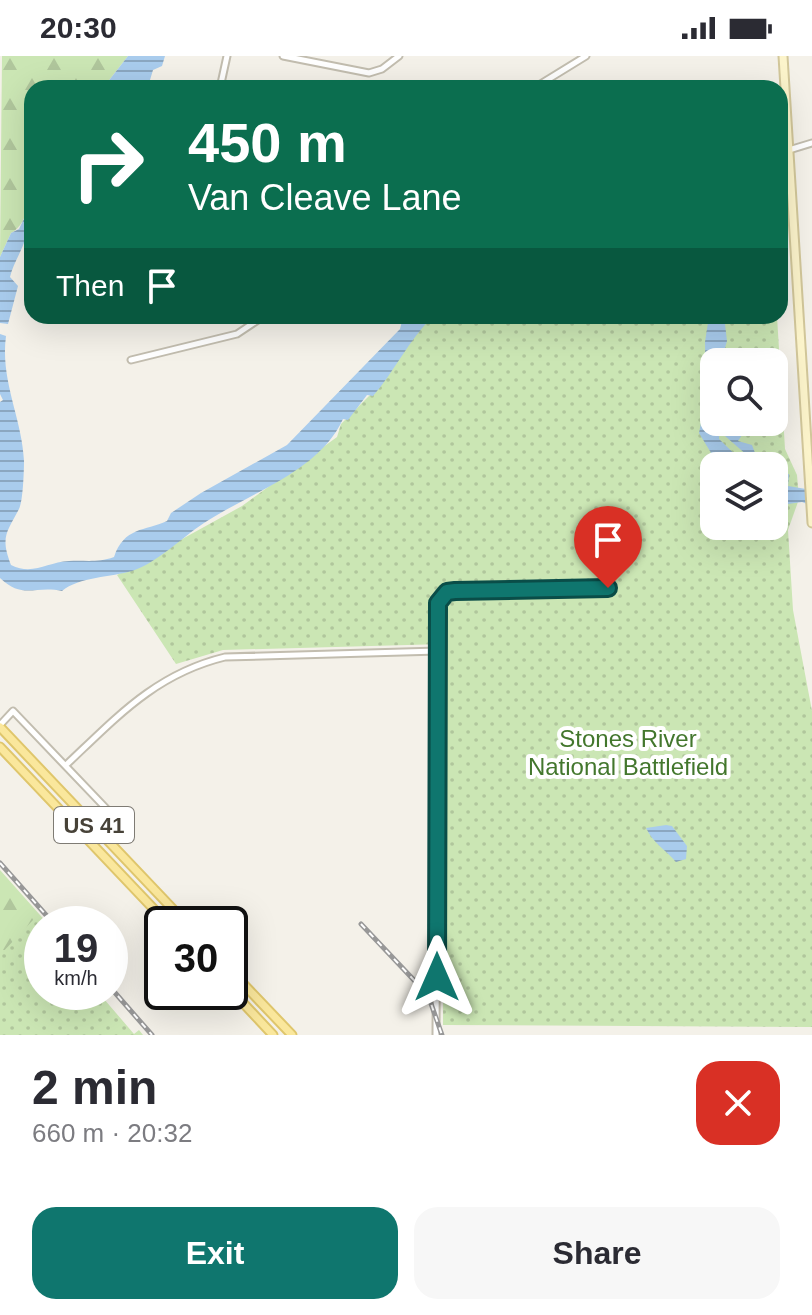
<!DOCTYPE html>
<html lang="en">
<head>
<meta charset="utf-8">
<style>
	body { margin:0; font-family:Helvetica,sans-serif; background:#f7f7f7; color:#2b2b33; height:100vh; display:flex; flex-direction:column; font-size:30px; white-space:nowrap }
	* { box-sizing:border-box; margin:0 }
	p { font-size:26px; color:#7c7c81 }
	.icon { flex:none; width:44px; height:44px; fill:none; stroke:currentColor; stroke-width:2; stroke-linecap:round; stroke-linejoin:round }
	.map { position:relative; height:979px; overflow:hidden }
	.sheet { display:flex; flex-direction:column; background:#fff; flex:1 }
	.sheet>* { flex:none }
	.top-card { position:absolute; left:24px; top:24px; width:764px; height:244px; border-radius:24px; box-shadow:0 8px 32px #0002; background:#0b6e4f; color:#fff; overflow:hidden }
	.tools { position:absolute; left:700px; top:292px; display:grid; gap:16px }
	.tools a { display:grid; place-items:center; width:88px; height:88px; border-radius:16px; background:#fff; box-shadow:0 8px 32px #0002; font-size:40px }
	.speed { position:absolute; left:24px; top:850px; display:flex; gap:16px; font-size:40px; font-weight:700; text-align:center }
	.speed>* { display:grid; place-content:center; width:104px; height:104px; border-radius:50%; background:#fff; box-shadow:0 8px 32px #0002; line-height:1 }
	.speed small { font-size:20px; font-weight:400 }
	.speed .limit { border:4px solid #111; border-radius:12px; background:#fff; color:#111 }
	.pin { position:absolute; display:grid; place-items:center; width:68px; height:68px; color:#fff; margin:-82px -34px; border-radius:50% 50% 50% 0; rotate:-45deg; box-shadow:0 0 8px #0007 }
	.pin .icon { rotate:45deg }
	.me { position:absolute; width:88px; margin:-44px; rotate:0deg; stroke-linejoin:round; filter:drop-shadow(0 0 6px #0008) }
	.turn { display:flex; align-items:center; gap:28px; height:168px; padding:0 32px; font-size:36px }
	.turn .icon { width:104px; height:104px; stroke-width:2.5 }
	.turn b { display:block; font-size:56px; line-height:68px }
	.then { display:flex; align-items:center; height:76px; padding:0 32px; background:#0003; gap:16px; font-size:30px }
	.round { display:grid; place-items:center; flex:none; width:84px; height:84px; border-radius:24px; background:#f7f7f7 }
	.headline { display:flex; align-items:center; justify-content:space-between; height:136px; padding:0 32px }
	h1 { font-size:48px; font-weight:700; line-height:60px }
	.button { display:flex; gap:16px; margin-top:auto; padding:16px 32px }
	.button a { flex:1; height:92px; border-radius:24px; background:#0f766e; color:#fff; font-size:32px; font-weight:700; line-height:92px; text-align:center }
	.button a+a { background:#f7f7f7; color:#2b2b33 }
	.status { display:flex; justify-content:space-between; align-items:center; height:56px; padding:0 40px; background:#fff; direction:ltr }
	.status svg { height:22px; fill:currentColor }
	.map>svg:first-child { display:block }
	.forest { fill:url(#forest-firs) }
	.park { fill:url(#park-dots); fill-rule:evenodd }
	.water { fill:url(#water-rules) }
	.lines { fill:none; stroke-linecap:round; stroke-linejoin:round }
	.minor-casing { stroke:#c2bdaf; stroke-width:9 }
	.secondary-casing { stroke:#d2c79a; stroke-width:11 }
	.primary-casing { stroke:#dfc66c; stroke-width:11 }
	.minor { stroke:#fff; stroke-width:5 }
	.secondary { stroke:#fcf4cb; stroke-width:7 }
	.primary { stroke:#fae79c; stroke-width:7 }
	.rail-casing { stroke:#989898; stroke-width:5 }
	.rail { stroke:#fff; stroke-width:2; stroke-dasharray:6; stroke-linecap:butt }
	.route-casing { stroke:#0a4d48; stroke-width:20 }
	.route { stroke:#0f766e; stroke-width:14 }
	.labels { text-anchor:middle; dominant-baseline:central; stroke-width:8; stroke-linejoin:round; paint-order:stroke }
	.shield { fill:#fff; stroke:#7e7b74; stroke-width:2 }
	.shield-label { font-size:22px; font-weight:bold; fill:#474238 }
	.park-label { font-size:24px; fill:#43772d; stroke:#fff }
</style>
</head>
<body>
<div class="status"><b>20:30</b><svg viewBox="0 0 49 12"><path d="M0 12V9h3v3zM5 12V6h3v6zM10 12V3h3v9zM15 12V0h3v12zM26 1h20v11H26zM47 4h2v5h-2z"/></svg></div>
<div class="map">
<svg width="812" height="979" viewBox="0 0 812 979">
	<defs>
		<pattern id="forest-firs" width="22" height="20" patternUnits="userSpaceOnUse" patternTransform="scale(2)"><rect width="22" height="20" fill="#cbe6b4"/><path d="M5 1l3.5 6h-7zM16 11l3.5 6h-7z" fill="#b0c69c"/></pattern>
		<pattern id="park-dots" width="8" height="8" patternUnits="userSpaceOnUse" patternTransform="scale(2)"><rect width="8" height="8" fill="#cbe6b4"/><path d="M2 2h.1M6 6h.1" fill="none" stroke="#b0c69c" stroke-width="1.8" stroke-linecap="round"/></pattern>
		<pattern id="water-rules" width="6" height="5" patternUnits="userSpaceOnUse" patternTransform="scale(2)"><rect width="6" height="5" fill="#a9cced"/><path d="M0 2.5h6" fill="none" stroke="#8ba7c1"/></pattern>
	</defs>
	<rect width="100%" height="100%" fill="#f4f1e9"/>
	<path class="forest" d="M2,0H128L103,32H32C32,65 43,162 11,177L0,201Z
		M0,814L48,868H42V903L0,979Z"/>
	<path class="park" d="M429,260H777L785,393L797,419L799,443L788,474L793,554L812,655V971L443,969L444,588L223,594L176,608L117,519L242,450L337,381L341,368L381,328ZM714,306H774V366H714ZM714,410H774V470H714Z
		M34,863L42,872V936H98L134,978L139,974L143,979H0V899Z"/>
	<path class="water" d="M128,0H165L162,10L153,14L150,24L141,32H103Z
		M32,146V180L26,181C22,195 13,208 10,221L18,230L8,268L0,267V201L11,177L19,173Z
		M433,260C408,285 394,316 373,340L367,339L348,364L343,363C319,416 249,437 204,467C181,482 157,507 132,515C112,521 79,521 62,535C35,529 23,544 0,522V346L3,344L0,338V278L6,280C0,325 22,362 24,405C24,415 23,446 19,453C7,476 0,481 11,509C33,520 47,506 69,505C86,504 97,507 114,501C124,471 145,475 167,465L171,457L201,437L287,389L400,273L403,261Z
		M709,260H724L727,285L721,306H714V366H720L719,383L744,407L748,400L725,380V366H733L742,379L738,385L752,389L760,410H736L730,404L732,410H719L699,377L706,340L705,286Z
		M789,418L788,430L812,434V450L802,446L788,448L786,454L774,444V419Z
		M666,769L672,770L687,790L686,803L676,806C666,794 653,787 646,772Z"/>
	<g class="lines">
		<defs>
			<path id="minor" d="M283,0L369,17L382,13L399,0
				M220,32L227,0
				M534,32L586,0
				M789,94L812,87
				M131,304L237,278L264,260
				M0,669L13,655L120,767L106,782
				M66,709C116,662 155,618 225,601L438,595
				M436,979L438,547L447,536L455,535L608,532"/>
			<path id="secondary" d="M783,0L812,467"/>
			<path id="primary" d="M0,671L187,868
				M0,691L168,868
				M230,914L292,979
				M230,933L273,979"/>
		</defs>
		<use href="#minor" class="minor-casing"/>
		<use href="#secondary" class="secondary-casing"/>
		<use href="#primary" class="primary-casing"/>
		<use href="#minor" class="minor"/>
		<use href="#secondary" class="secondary"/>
		<use href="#primary" class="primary"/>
		<defs>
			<path id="rail" d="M0,807L54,868
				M361,868L428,939L442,979
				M110,931L152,979"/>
		</defs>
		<use href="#rail" class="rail-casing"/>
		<use href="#rail" class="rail"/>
	</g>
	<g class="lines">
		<defs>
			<path id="route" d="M437,921L438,547L447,536L455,535L608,532"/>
		</defs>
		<use href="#route" class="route-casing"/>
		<use href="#route" class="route"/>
	</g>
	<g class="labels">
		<rect class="shield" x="54" y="751" width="80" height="36" rx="6"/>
		<g class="shield-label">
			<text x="94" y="769">US 41</text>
		</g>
		<g class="park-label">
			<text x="628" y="682">Stones River<tspan x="628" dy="28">National Battlefield</tspan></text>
		</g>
	</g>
</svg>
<div class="tools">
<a><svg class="icon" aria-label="search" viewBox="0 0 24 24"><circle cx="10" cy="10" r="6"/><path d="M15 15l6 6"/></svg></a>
<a><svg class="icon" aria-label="layers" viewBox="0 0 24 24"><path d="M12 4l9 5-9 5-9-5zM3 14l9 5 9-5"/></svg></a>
</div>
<div class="speed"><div>19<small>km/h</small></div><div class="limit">30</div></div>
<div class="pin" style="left:608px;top:532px;background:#d93025"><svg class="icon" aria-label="arrive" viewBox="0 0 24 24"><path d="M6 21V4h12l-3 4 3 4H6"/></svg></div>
<svg class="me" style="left:437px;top:921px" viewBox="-20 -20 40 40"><path d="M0-17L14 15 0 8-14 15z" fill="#0f766e" stroke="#fff" stroke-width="4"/></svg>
<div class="top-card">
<div class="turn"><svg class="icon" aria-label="right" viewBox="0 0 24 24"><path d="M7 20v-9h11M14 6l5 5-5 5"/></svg><div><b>450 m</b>Van Cleave Lane</div></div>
<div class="then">Then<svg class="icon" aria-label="arrive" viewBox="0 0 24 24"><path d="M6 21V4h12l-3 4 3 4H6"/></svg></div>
</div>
</div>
<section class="sheet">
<div class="headline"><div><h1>2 min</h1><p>660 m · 20:32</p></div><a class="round" style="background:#d93025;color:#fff"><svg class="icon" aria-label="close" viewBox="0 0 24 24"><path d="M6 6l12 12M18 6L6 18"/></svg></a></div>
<div class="button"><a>Exit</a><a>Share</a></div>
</section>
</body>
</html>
